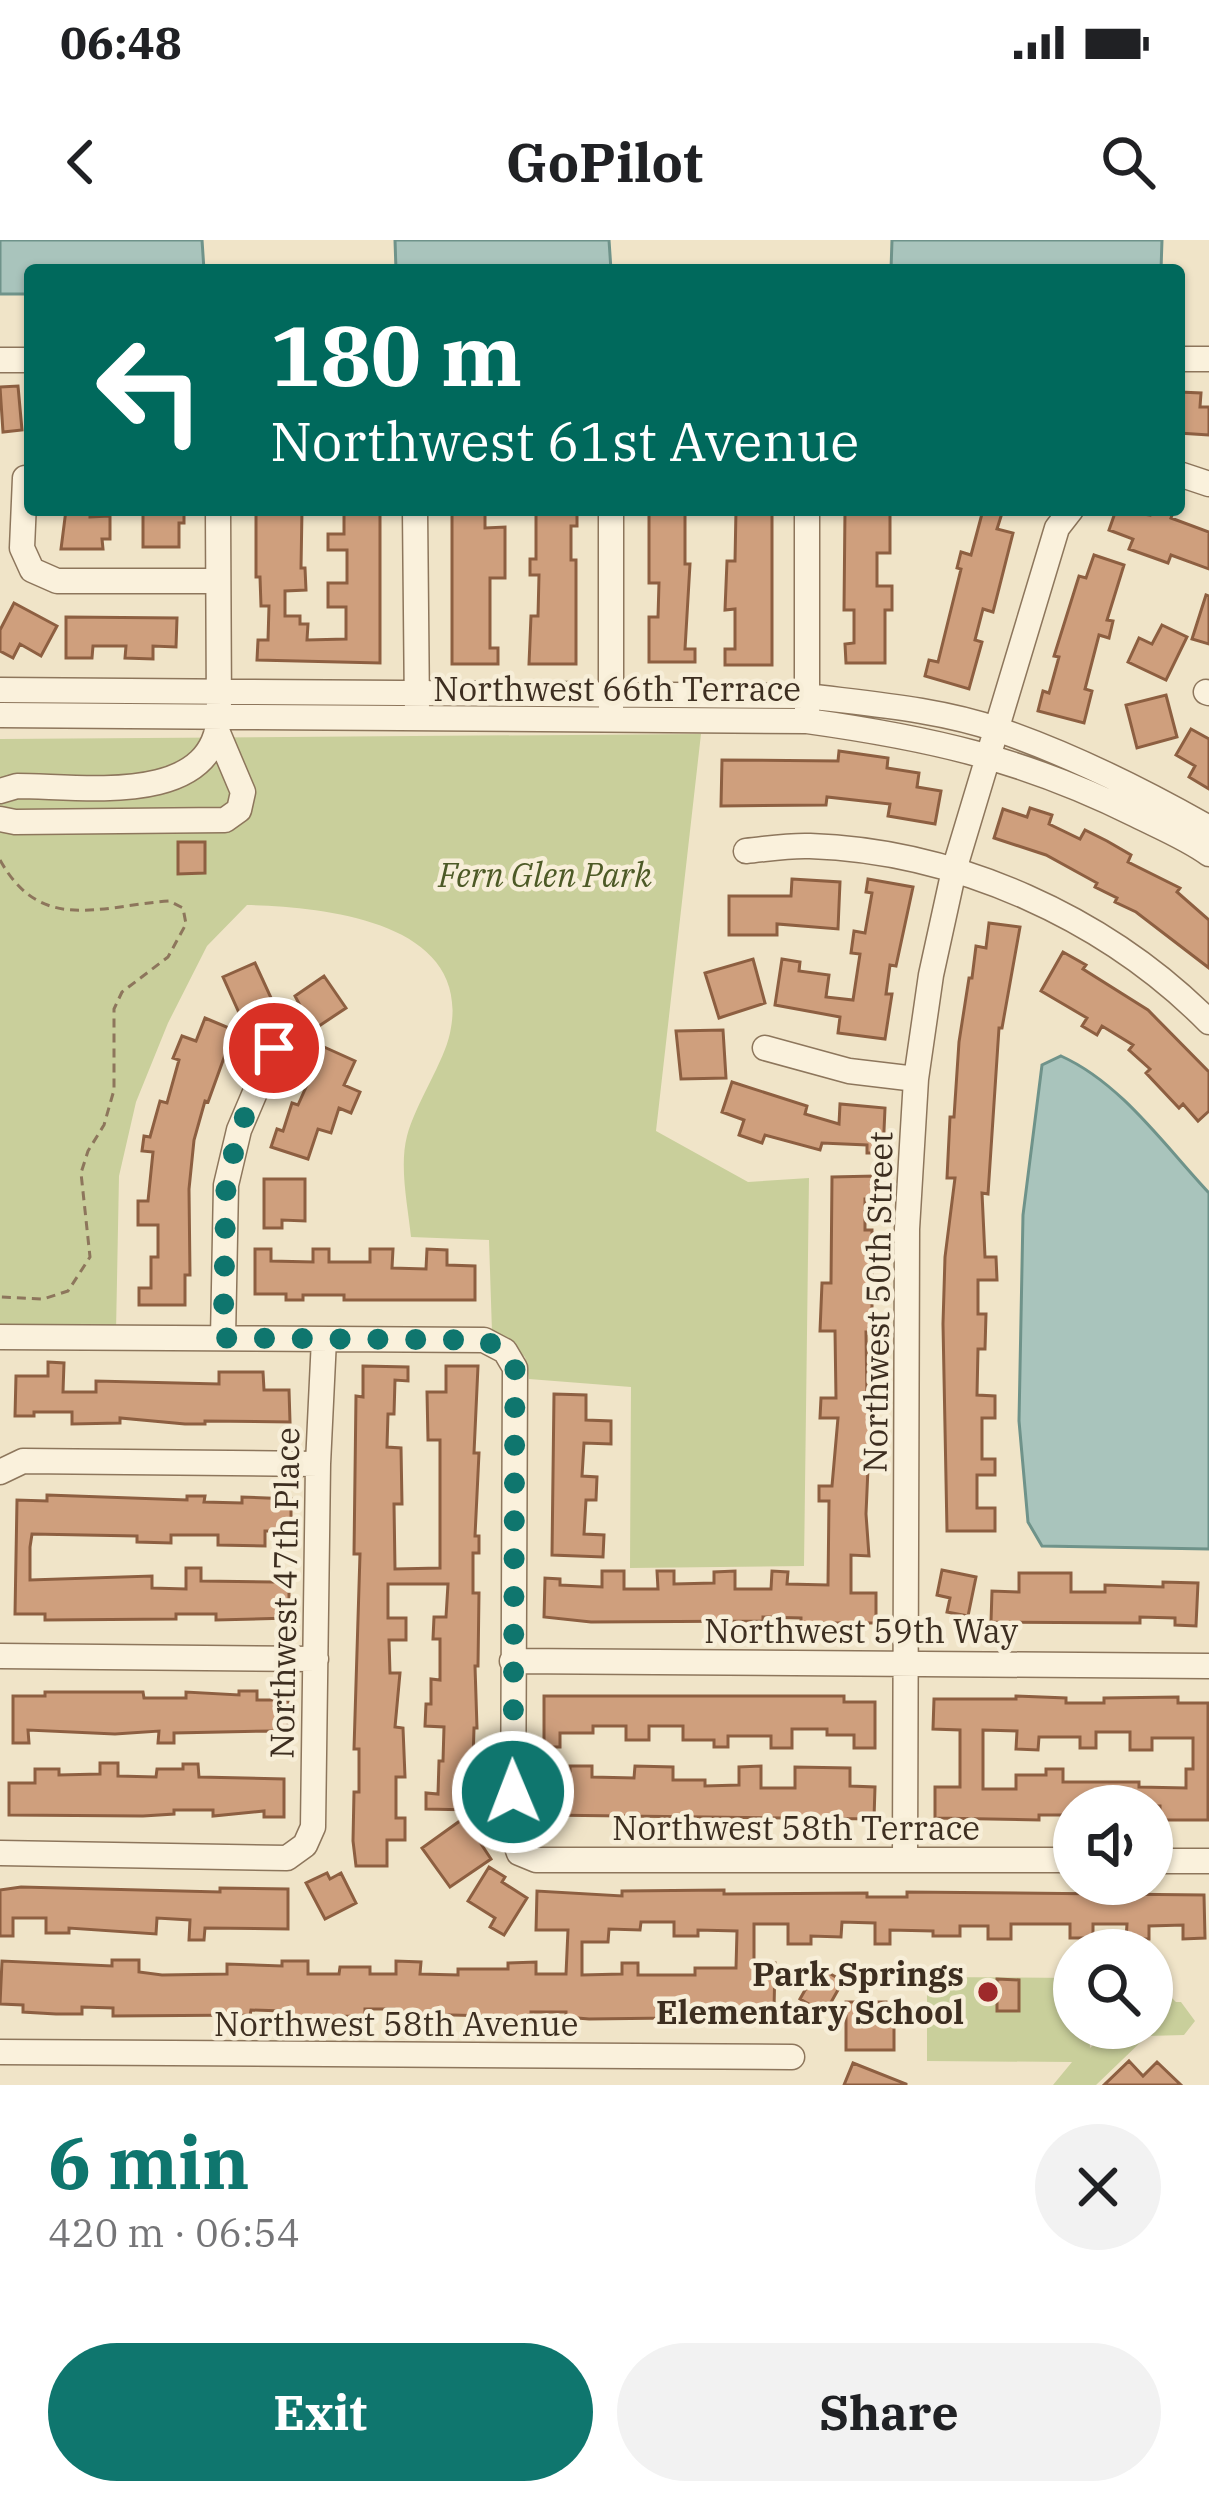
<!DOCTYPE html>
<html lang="en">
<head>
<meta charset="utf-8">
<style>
	body { margin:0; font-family:"IBM Plex Serif",serif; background:#f2f2f2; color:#202124; height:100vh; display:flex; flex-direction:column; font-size:45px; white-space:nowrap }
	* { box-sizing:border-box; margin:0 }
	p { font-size:39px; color:#757577 }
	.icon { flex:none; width:66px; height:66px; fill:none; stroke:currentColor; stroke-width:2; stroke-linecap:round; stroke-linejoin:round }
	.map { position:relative; height:1845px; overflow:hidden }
	.side { display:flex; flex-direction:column; background:#fff; flex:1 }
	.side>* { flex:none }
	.banner { position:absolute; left:24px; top:24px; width:1161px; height:252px; border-radius:12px; box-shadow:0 3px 9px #0004; background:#00695c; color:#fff; overflow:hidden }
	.buttons { position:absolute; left:1053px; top:1545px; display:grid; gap:24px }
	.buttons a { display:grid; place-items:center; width:120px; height:120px; border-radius:50%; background:#fff; box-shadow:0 3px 9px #0004; font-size:60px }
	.pin { position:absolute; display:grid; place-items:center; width:102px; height:102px; color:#fff; margin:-51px; border:6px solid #fff; border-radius:50%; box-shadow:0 3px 12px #0007 }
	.me { position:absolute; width:132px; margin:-66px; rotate:359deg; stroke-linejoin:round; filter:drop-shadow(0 0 9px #0008) }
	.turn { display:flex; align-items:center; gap:42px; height:252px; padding:0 48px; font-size:54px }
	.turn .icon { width:156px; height:156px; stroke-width:2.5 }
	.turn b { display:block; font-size:84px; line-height:102px }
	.round { display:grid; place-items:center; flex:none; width:126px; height:126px; border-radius:63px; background:#f2f2f2 }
	.headline { display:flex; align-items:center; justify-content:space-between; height:204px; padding:0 48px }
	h1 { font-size:72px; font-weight:700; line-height:90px; color:#0f766e }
	.button { display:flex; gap:24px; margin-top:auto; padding:24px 48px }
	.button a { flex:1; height:138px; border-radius:72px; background:#0f766e; color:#fff; font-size:48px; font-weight:700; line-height:138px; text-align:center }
	.button a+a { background:#f2f2f2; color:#202124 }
	.status { display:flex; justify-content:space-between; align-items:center; height:84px; padding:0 60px; background:#fff; direction:ltr }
	.status svg { height:33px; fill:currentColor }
	header { display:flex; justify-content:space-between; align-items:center; height:156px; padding:0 48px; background:#fff; font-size:54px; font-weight:700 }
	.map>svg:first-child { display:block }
	.green { fill:#c9cf9b }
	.water { fill:#a9c4bc; stroke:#6f938a; stroke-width:3 }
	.building { fill:#cf9f7d; stroke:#8d5f41; stroke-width:3; fill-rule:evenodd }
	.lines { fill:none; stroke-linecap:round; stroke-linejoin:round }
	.minor-casing { stroke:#8d765c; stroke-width:27 }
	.path { stroke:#8d765c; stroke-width:3; stroke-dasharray:9 6; stroke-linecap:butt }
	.minor { stroke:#faf1dc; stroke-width:24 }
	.route { stroke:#0f766e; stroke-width:21; stroke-dasharray:0 37.8 }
	.poi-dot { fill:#9e2a2b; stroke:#f7eed8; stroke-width:4.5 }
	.labels { text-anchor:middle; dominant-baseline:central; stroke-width:9; stroke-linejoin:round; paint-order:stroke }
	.street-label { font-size:33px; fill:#3d2e20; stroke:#f7eed8 }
	.park-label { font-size:33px; font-style:italic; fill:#4d5a26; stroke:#f7eed8 }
	.poi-label { font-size:33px; font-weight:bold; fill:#3d2e20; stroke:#f7eed8; text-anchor:end }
</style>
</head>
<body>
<div class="status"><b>06:48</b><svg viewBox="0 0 49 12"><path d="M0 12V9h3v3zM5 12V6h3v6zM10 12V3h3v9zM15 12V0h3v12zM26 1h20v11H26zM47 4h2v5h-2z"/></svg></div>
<header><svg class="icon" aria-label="back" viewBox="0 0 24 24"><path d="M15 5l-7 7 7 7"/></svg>GoPilot<svg class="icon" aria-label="search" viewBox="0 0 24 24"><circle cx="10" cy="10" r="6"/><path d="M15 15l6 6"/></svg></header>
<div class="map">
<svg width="1209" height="1845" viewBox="0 0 1209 1845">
	<rect width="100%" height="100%" fill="#f0e4c8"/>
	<path class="green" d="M701,494L656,891L748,942L809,938L804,1326L630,1328L631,1147L529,1139L525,1117L492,1092L489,1000L411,997C408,966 399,927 407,896C416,863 444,822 450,793C474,681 324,667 247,665L207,706L168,783L136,862L119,936L116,1092L0,1084V499Z
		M927,1737L1074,1738V1788H1089L1090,1808L1103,1796V1788H1152L1153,1740L1176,1762H1181L1195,1781L1184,1795L1147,1796L1096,1845H1053L1072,1822L927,1821Z"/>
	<path class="water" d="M0,0H202L204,30H30V54H0Z
		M395,0H609L611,30H396Z
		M892,0H1162L1161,30H891Z
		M1061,816C1121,843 1164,905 1209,953V1309L1042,1306L1028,1282L1019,1181L1023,975L1042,825Z"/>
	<path class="building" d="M18,146L22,190L3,192L0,147Z
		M1179,152L1201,153L1200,167H1209V195L1179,193Z
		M66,270H90V277L110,276V299H102L103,309H61Z
		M143,270H184V283H179V307H143Z
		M256,270H302L301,328H305L306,350L285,351V376H300V384H308L307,400L346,399V367H328V343H347V310H328V294H344V270H380V423L257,420L258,400H268L269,366H261L260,337H256Z
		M452,270H485V288L505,287V338H490V408H498V424H452Z
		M536,270H577V286H571V320H576V424H529L531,376H538L539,335H530V319H536Z
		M649,270H685V324H690L685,409H695V422H649V377H658L659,343H649Z
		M736,270H772V425H725V409H735V369L725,370L727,321H735Z
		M845,270H890V313H877V346H892V370H885V423H846L845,404L854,403V370H844Z
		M983,270H1003L997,289L1013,293L993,372L983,369L975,400L982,402L969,449L925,436L929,420L938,422L961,329L957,328L961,312L971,315Z
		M1116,270L1150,275L1151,270H1174L1171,278L1209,292V329L1171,315L1168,323L1129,309L1133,299L1109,290Z
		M1094,315L1124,325L1107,380L1113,381L1109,398L1099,395L1085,449L1092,451L1084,483L1038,471L1043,451L1049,453L1059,417L1054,416L1079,336L1086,338Z
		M1206,355L1209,356V404L1192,399Z
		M14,363L57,386L41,416L20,404L13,418L0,411V390Z
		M66,377L177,378L176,407L153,406V419L125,418L126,406H93L92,418H66Z
		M1162,385L1187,397L1166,440L1128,422L1139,398L1152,404Z
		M1166,455L1177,497L1137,508L1126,465Z
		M1191,489L1209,499V549L1189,537L1195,526L1176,515Z
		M839,511L888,518L887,528L919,533L917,547L941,551L935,584L888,576L890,564L827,557L826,565L721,566L722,520L838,521Z
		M1030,568L1052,575L1049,584L1080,599L1085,590L1107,601L1131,615L1128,622L1180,648L1177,652L1209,680V728L1136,672L1115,662L1117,658L1095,647L1097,643L1046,615L994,598L1003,569L1027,577Z
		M178,602H205V633L178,634Z
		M792,639L840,642L838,689L777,684V695H729V656H791Z
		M868,639L913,647L896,726L890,725L886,754H892L885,799L838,793L840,777L775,765L782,719L800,722L799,731L829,735L826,757L853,760L860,714L851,713L854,691L865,693L872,653L866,652Z
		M989,683L1020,687L1002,788H999L988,954L982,953L985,1017H996L997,1040H978V1074H986L985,1109H978L977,1155L995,1156V1178H982V1219H995V1235H977V1268H995V1291H947L943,1084L945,1017L955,938H947L950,877H954L959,802L969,738H972L976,706L986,708Z
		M1063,712L1086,725L1083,729L1148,770L1209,832V871L1198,881L1183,864L1179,868L1146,833L1150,829L1129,810L1133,805L1102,786L1097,795L1082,786L1087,778L1041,751Z
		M753,719L765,763L719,778L705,733Z
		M255,723L272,760L240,775L223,737Z
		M324,736L346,768L313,790L295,756Z
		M205,778L234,790L208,862L205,861L194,900L189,949L190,1035H185V1065H139V1048H151V1017H158V985H138V961H148L153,912L142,911L144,896L150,897L160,861L167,863L179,820L173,818L182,796L196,801Z
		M723,790L726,838L681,839L676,791Z
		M324,807L355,821L344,845L360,852L351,873L339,868L331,893L318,889L308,919L271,907L277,889L283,891L292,863L298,865Z
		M732,842L807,866L805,874L839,884L840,864L885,868L883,913H867V905L822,903L820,910L765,895L762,903L739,895L744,880L722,872Z
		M875,936V959H865V990H872V1067L869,1092H866L867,1160H871L866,1274L869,1316L851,1315V1353H876V1383H801V1378L763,1377V1381L591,1382L544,1377L545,1338L560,1339V1345L602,1347V1331H624V1349H658L657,1331H674V1344L714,1343V1332L735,1331V1349H771L772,1331L788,1332L787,1344L828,1345L829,1261H819V1246H832L838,1178H820L821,1158H836L835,1091H820L822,1043H831L832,937Z
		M264,939H305V981L282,980V988H264Z
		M255,1009H271V1021L313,1022V1009H329V1022H370V1009H393L392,1028L426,1029L427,1009L447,1010V1025L475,1026V1060H344V1055H303V1060H286V1054H255Z
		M48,1122L64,1123L63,1152H96V1141L219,1144V1132H263L264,1150H289L290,1182L205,1181V1184H185L120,1178V1183L72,1184V1172H34V1176H15L16,1136H48Z
		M363,1126L408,1127V1141L395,1140L394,1174H388L387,1207L401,1208L402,1264H394L395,1329L440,1328V1200H428L427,1152H446V1126H478L474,1213H479L475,1296H479V1313H473V1353H479L478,1426H475L477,1488H474L473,1522H478V1539H472V1570L426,1569V1553L438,1554L439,1521H443L444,1487L425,1486L426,1464H431V1439L440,1440V1399H433L434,1377H446L448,1344H388V1378H406V1400H389L390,1433H400L395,1487L403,1488L405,1537H396V1578H405V1600H387V1626H356L353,1601L354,1552H359V1509H354L360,1314H354L356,1156L363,1157Z
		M554,1154L586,1155V1180L611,1181V1204L584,1203L582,1236L597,1237L596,1260H586L584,1294L604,1295L603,1317L552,1315Z
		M47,1255L187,1260V1256H205L204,1262L242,1263V1257L291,1259V1291H265V1306L218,1305V1295H171V1303L137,1302V1296L32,1294L30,1307V1340L152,1336V1348L186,1349V1328H201V1341L273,1342V1334H289V1378L216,1380V1374H176V1379L45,1380V1374H15L17,1260L47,1261Z
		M942,1330L976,1337L968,1376L947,1372L950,1358L937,1355Z
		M1019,1333H1071V1352H1105V1345L1163,1347V1342L1198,1343L1196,1386L1175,1385V1378L1140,1377V1383L991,1382L992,1351L1019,1352Z
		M239,1451H257V1460H288V1505H272V1491L174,1493V1503H158L159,1491L115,1494L28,1490L29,1503H13V1456H45V1452H143L144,1458H186V1452L239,1455Z
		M544,1456H844V1462H875V1508H854V1495H827V1489H792V1508H771V1496H728V1507H714V1500H683V1486H649V1500H626V1486H593V1493H560V1507H544Z
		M1016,1456L1066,1458V1463H1104V1458L1178,1457V1463H1208V1580H1160V1566H1074V1575H1039V1580L935,1578V1547H960V1490L933,1489L934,1459H1016ZM983,1490L1017,1491L1016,1509L1038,1510L1039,1497H1080V1508H1096V1492H1130V1510H1152V1498H1193V1529H1186V1548L1139,1547V1542H1063V1529H1046V1535H1016V1549H983Z
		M100,1523H118V1536L156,1537L157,1529H183V1524H198L199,1537L284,1539V1577H264V1571L213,1576V1570H174V1574L143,1576L9,1575V1543H35V1529H59V1535L100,1534Z
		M570,1526H592V1537L634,1538L635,1526L673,1527V1540H705V1546L739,1545V1527L761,1526V1548H795V1527L850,1528V1546L875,1547L874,1579L545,1575L546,1544H570Z
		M464,1578L491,1619L450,1647L422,1608Z
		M489,1627L505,1637L502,1642L527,1658L504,1695L490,1687L495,1678L468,1661Z
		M327,1633L330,1639L341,1633L356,1663L325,1679L306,1643Z
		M21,1647L220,1652V1648L288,1649V1689L205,1688L204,1700H189L190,1680L157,1678L156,1694L69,1688V1693H46V1678H13V1696H0V1650Z
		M724,1650V1654L867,1653V1657H907V1652L1204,1655L1205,1698L1183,1699V1685L1149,1686V1699H1126L1127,1684H1093V1698H1070V1684H1011V1699H988V1686H960V1696H933V1691L890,1690V1704H875V1683L842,1682L841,1697L811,1696V1704H788V1684H754V1723H775L774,1770L726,1769V1778H701V1772H670V1778L589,1779L566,1777V1772H531V1777L414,1774V1777H394V1769H365V1776L282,1777V1771L251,1770L250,1775L113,1776V1768L82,1767V1774H56L23,1772V1765L0,1764L2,1721L112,1726V1720H139V1732L162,1735L227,1734V1724L282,1726V1721H308V1734H339L340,1727H370V1734H396V1721L421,1722L420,1734L458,1735V1729H508V1723L536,1722V1734H566L568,1690H536L537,1651L622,1656V1651ZM641,1682H674V1696H698V1690L737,1691L736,1728H695V1735H638V1723H622V1734L582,1735V1702H608L609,1689L640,1690Z
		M818,1727L843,1741L825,1773L800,1759Z
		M997,1739L1019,1740V1771H997Z
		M846,1762H886V1779L894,1778V1810H846Z
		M1129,1821L1143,1836L1157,1822L1181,1845H1104Z
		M853,1823L906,1844V1845H844Z"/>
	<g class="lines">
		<defs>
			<path id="minor" d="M1179,119H1209
				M0,120H30
				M1179,234L1209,244
				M25,238L22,308L32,330L57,341H217
				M415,270L417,472
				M611,270V472
				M807,270V472
				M0,450L807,456C870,464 938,469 999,490C1072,515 1142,550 1209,588
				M1206,452L1209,453
				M0,475L807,481C929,498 1024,519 1136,575C1160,587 1187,598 1209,614
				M0,551L17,546C81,546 213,568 219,477L218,270
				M0,579L15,582L225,580L239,570L243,552L218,493
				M746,611C767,609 789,605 810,606C957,611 1106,678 1209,782
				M765,808L849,831L916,839
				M0,1097L484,1100L505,1111L515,1128L513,1596L519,1613L536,1620H1074
				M223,1098L226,945L239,890L274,808
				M0,1232L23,1221L318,1224
				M0,1416L316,1419
				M512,1421L1209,1426
				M0,1613L287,1618L305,1605L313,1587L318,1224L324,1099
				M905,1620L907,989L916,839L931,735L954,630L1057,288L1071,270
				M1152,1621H1209
				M0,1812L792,1817"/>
		</defs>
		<use href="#minor" class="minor-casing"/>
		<path class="path" d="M0,620C41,694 99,666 169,661L183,668L186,684L168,717L122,752L114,769V850L104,885L88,911L81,933L90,1017L68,1051L43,1059L0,1057"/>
		<use href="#minor" class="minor"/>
	</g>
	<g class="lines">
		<path class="route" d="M274,808L239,890L226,945L223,1098L484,1100L505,1111L515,1128L513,1552"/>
	</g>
	<circle class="poi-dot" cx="988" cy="1752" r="12"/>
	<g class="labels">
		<g class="street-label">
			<text x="617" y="448">Northwest 66th Terrace</text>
			<text transform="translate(877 1062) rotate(-89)">Northwest 50th Street</text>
			<text transform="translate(284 1353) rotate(-89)">Northwest 47th Place</text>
			<text x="861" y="1390">Northwest 59th Way</text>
			<text x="796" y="1587">Northwest 58th Terrace</text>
			<text x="396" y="1783">Northwest 58th Avenue</text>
		</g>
		<g class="park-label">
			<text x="545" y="634">Fern Glen Park</text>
		</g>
		<g class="poi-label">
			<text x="964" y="1733">Park Springs<tspan x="964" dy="38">Elementary School</tspan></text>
		</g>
	</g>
</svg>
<div class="buttons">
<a><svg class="icon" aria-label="sound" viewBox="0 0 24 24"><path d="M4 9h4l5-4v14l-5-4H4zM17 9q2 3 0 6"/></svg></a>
<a><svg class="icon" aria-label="search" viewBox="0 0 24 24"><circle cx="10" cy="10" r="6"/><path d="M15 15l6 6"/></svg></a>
</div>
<div class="pin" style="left:274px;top:808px;background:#d93025"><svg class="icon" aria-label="arrive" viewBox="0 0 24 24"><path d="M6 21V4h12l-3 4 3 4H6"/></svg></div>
<svg class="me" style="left:513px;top:1552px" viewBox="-20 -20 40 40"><circle r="17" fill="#0f766e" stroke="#fff" stroke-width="3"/><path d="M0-11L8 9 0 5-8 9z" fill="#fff"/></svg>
<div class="banner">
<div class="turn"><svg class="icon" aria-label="left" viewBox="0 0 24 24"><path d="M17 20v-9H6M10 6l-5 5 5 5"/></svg><div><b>180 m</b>Northwest 61st Avenue</div></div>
</div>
</div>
<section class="side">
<div class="headline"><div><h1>6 min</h1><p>420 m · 06:54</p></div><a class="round"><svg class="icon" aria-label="close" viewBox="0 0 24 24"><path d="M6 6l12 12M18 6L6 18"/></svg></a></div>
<div class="button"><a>Exit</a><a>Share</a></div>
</section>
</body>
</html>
